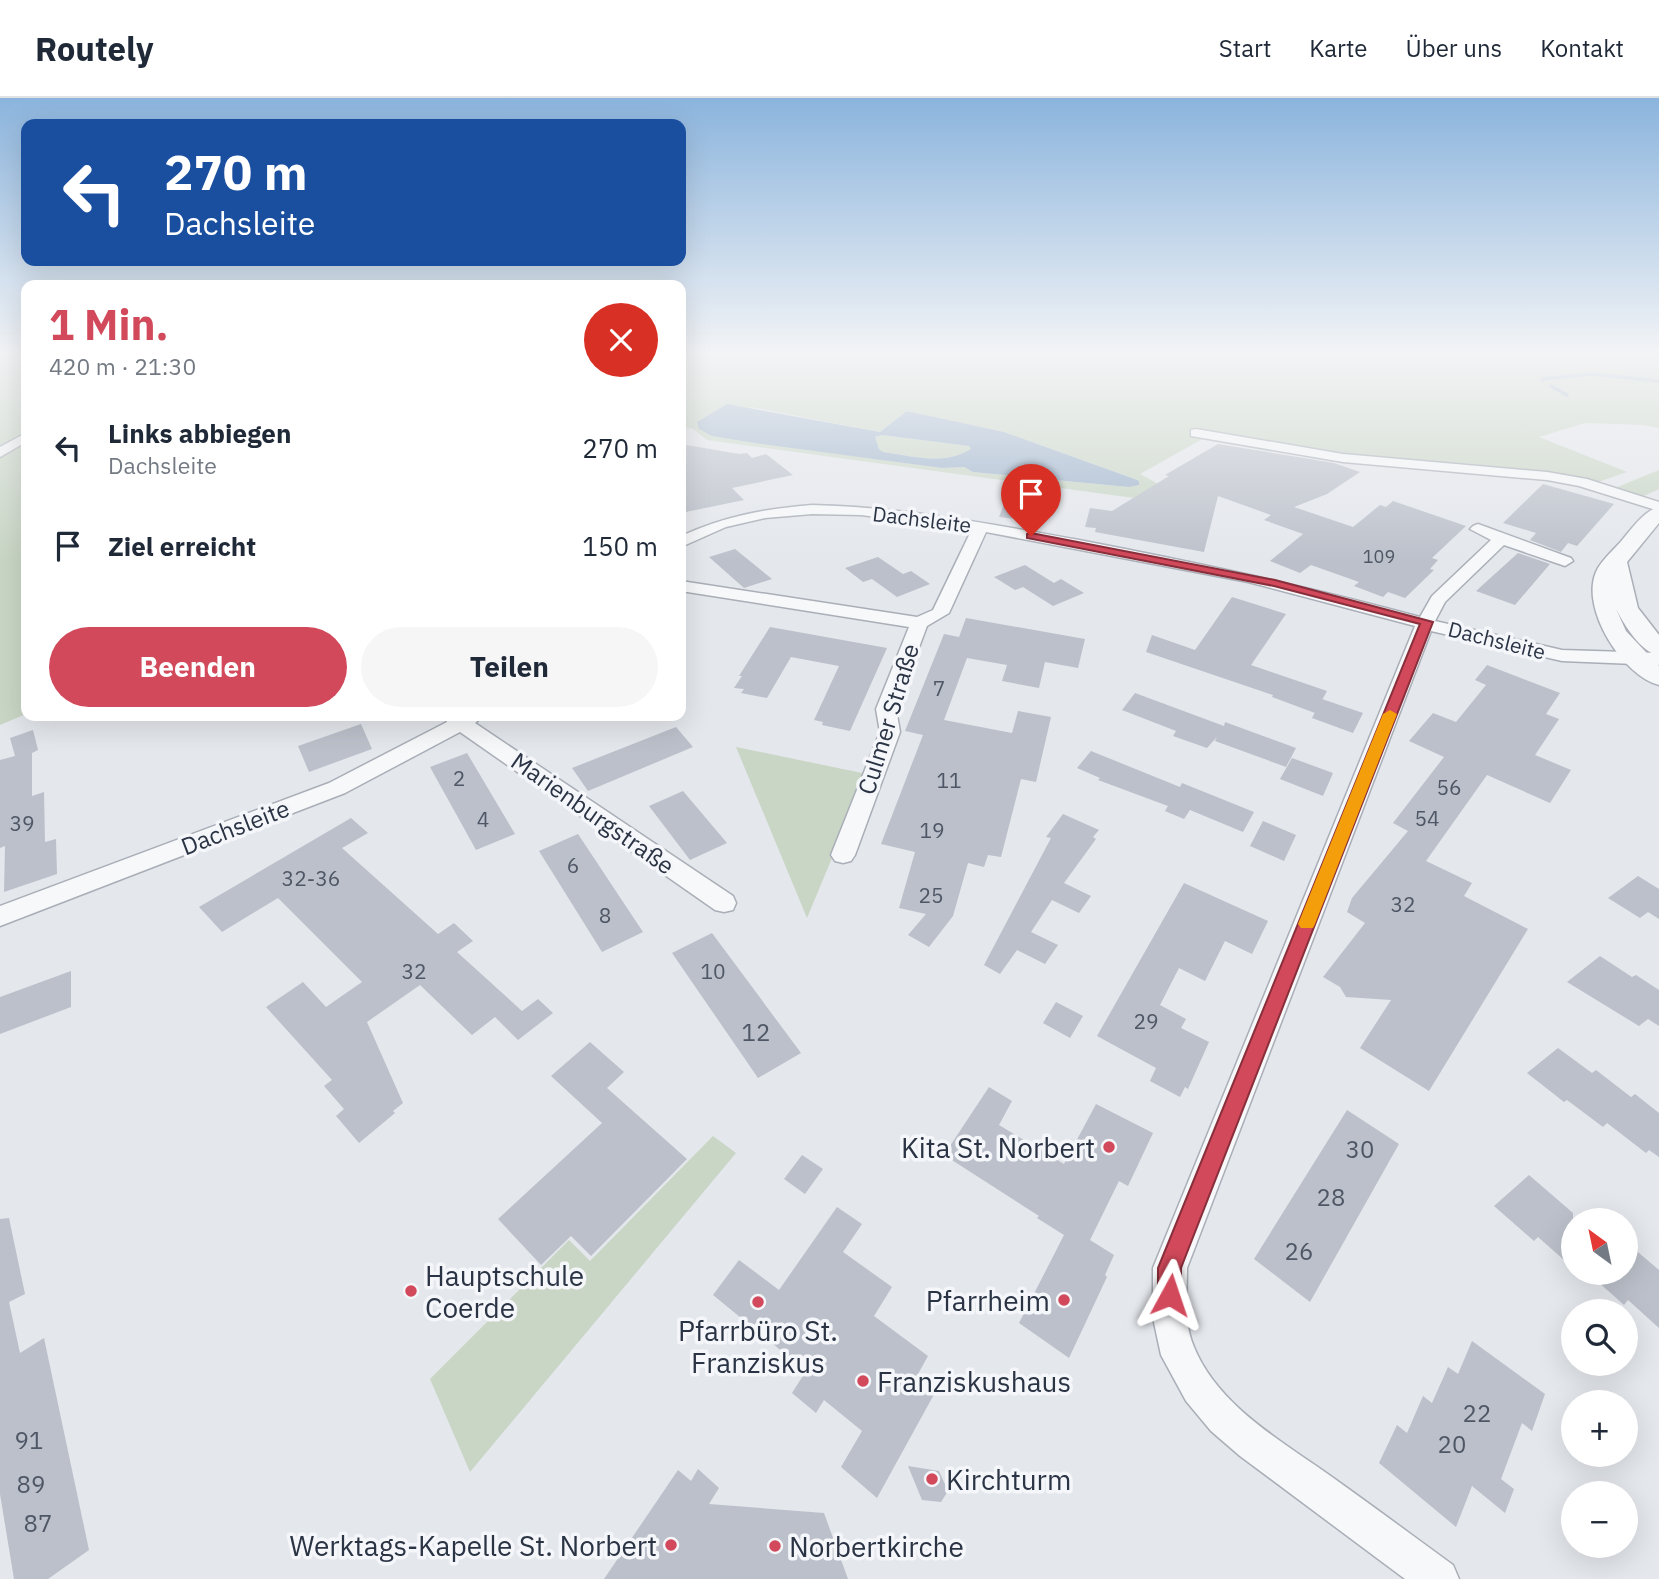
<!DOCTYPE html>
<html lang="de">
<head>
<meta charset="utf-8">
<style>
	body { margin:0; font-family:"IBM Plex Sans",sans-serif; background:#f6f6f7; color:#1f2937; height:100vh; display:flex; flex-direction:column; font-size:26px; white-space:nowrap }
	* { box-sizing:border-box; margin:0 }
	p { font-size:23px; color:#747a83 }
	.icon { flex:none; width:38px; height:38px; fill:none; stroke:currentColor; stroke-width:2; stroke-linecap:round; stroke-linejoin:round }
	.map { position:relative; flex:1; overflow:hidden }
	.sheet { position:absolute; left:21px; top:182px; width:665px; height:441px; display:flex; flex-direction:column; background:#fff; border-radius:14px; box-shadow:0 7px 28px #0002 }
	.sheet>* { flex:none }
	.banner { position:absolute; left:21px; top:21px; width:665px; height:147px; border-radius:14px; box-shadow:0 7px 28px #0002; background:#1a4fa0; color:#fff; overflow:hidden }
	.needle { width:46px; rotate:327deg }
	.controls { position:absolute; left:1561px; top:1110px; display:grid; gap:14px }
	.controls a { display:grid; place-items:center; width:77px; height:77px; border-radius:50%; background:#fff; box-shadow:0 7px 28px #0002; font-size:35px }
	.pin { position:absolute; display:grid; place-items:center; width:60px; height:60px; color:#fff; margin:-72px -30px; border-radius:50% 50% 50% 0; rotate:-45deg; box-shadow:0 0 7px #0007 }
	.pin .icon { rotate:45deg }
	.me { position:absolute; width:77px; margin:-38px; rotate:5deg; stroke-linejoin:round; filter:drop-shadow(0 0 5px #0008) }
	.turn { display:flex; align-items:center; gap:24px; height:147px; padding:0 28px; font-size:32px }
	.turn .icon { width:91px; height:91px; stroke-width:2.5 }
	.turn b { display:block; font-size:49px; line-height:60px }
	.round { display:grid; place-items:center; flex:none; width:74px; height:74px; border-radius:37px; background:#f6f6f7 }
	.headline { display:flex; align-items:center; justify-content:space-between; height:119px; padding:0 28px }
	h1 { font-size:42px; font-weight:700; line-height:52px; color:#d1495b }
	.button { display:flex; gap:14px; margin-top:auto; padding:14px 28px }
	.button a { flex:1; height:80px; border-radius:42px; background:#d1495b; color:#fff; font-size:28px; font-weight:700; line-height:80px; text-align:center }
	.button a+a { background:#f6f6f7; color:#1f2937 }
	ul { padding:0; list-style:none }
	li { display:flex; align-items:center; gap:21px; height:98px; padding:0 28px }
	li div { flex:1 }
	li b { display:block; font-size:26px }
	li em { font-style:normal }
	header { display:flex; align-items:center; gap:42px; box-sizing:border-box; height:98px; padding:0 35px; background:#fff; border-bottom:2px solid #e0e1e3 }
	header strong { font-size:33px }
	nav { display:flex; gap:38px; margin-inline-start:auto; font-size:24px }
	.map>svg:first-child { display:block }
	.green { fill:#c9d6c5; fill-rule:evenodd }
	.water { fill:#9fb4cc; fill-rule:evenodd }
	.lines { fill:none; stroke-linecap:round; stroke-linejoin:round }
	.stream { stroke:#9fb4cc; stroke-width:3.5 }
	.building { fill:#bbc0ca }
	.minor-casing { stroke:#a9aeb7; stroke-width:3 }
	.tertiary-casing { stroke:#a9aeb7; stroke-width:3 }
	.minor { fill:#f7f8fa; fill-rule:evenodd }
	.tertiary { fill:#f7f8fa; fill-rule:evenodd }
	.route { fill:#d1495b; stroke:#882f3b; stroke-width:2 }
	.slow { fill:#f59e0b }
	.poi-dot { fill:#d1495b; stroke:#f4f6f9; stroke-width:2.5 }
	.labels { text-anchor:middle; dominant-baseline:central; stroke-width:7; stroke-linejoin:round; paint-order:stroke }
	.far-number-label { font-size:18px; fill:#4f5766 }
	.far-street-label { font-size:21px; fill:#2b3445; stroke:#f4f6f9 }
	.number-label { font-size:21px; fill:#4f5766 }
	.street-label { font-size:24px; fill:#2b3445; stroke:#f4f6f9 }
	.near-number-label { font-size:24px; fill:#4f5766 }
	.near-poi-label { font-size:28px; fill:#2b3445; stroke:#f4f6f9; text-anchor:start }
</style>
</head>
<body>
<header>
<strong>Routely</strong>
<nav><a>Start</a><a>Karte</a><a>Über uns</a><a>Kontakt</a></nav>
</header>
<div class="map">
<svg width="1659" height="1481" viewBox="0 0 1659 1481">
	<rect width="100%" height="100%" fill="#e4e7ec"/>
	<path class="green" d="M0,256H26V616L0,627Z
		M681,256H1659V330L1643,327L1585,325L1539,339L1627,374L1598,384L1542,373L1343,356L1213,335L1140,376L1169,392L1164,404L707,342L692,330L681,331ZM751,309L880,334L907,313L1004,334L1129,379L1139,387L1129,389L973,374L964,369L942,370L712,338Z
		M882,337L969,348L972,351C941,368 916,358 883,354L879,351L875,339Z
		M1659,372V391L1644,398L1615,390Z
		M736,649L867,676L807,820Z
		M713,1038L736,1055L470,1374L430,1281L569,1142L590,1163Z"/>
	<path class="water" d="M727,306L880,334L907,313L1004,334L1129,379L1139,383V387L1129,389L973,374L964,369L942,370L755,345L712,338L699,331L697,324ZM882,337L969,348L971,351C943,368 914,358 883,354L879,351L875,339Z"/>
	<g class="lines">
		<path class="stream" d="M1543,283L1542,281L1592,276L1659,283
			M1551,288L1567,297"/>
	</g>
	<path class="building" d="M681,346L739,356L747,355L752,360L766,356L793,377L732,390L744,402L681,415Z
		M1218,346L1334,365L1360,374L1327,396L1294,409L1353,429L1380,407L1386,409L1393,403L1466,428L1432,460L1438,462L1430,471L1434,472L1405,500L1388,494L1383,499L1354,488L1359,484L1311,467L1300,475L1270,463L1303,436L1264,422L1271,417L1218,398L1204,454L1095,434L1096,430L1085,429L1090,410L1112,413L1169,378L1165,377Z
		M1543,386L1614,406L1577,448L1568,445L1561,454L1530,442L1536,435L1503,425Z
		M1006,401L1030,404L1024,422L999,419Z
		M735,451L772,481L744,490L709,459Z
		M1518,455L1550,466L1515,507L1476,493Z
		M878,459L903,476L911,473L930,486L897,499L872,481L863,484L845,470Z
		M1025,467L1054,485L1061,481L1084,495L1053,508L1023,489L1015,492L994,479Z
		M1232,499L1286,516L1251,567L1327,593L1315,615L1272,599L1273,597L1146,554L1152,537L1195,552Z
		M966,520L1085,541L1078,570L1045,564L1039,590L1002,583L1007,567L967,560L944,622L1012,635L1018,613L1051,619L1036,684L1021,681L1001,759L988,757L984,769L968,765L953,818L929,849L908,837L926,816L899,810L915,754L881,746L923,637L905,633L944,536L959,539Z
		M770,529L887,550L850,633L822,627L823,624L814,622L839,568L791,559L767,600L741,595L744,591L734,590L742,578H739Z
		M1487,567L1560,595L1546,616L1559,621L1535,657L1571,672L1550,705L1487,677L1426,763L1472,785L1464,798L1528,831L1429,993L1360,950L1391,902L1346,899L1340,889L1323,879L1365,825L1347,814L1352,800L1408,733L1393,725L1444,659L1409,643L1433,615L1456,624L1486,587L1475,582Z
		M1135,595L1224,628L1225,624L1296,650L1286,669L1215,643L1217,639L1207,650L1173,638L1176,633L1122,612Z
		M1322,601L1363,615L1353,635L1312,620Z
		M361,626L372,651L309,674L298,648Z
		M676,629L693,649L588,693L572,670Z
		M33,632L38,652L32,655V698L44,694L45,744L56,741L57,776L4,794L5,748L0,750V662L15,658L10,640Z
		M1091,653L1180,689L1182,685L1254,714L1243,734L1190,712L1184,721L1165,713L1168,708L1098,682L1100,680L1077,670Z
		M467,655L515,736L476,752L430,669Z
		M1292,660L1333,675L1323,698L1280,681Z
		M683,693L727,745L690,762L649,708Z
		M1063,716L1099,732L1093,739L1096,741L1064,785L1091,798L1079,815L1052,802L1031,834L1058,847L1045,866L1017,852L1000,876L984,867L1051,740L1046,739Z
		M351,720L368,735L342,750L438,836L454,825L473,843L457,854L522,913L538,901L553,915L518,942L495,919L472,937L420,887L367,924L403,1005L393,1013L395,1015L359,1045L336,1018L344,1011L324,988L332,982L266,909L303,884L326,909L362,884L278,800L222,834L199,809Z
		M1263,723L1296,737L1284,763L1250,748Z
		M578,736L643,834L602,854L539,753Z
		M1638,778L1659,791V821L1648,814L1640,820L1608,800Z
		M1184,785L1268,823L1252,856L1225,843L1205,883L1179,870L1160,907L1186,921L1181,930L1209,944L1188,991L1185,989L1180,999L1150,983L1156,970L1097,938Z
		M712,835L801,955L758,980L672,855Z
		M1600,858L1632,879L1636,877L1659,892V928L1648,921L1639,928L1567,884Z
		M71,873V909L0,936V899Z
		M1056,904L1083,918L1070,940L1043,925Z
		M590,944L624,974L607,990L687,1061L591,1158L571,1138L541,1167L498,1121L602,1025L551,978Z
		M1558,950L1592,975L1596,972L1631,999L1635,996L1659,1015V1059L1649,1052L1646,1055L1607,1025L1603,1029L1567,1002L1564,1004L1527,975Z
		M989,989L1012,1003L999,1027L1064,1066L1096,1006L1153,1035L1128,1088L1119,1083L1090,1142L1114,1157L1105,1177L1107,1179L1069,1260L1019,1225L1064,1137L1037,1120L1039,1118L944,1057Z
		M1347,1012L1399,1046L1310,1204L1254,1161Z
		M802,1057L823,1071L805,1096L784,1081Z
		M1529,1077L1573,1115V1170L1538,1139L1534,1143L1494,1108Z
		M837,1109L862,1126L843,1154L892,1189L874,1218L928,1258L918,1276L937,1291L877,1400L841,1369L862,1333L824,1302L816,1315L792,1295L806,1273L713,1197L739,1162L779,1192Z
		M9,1120L25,1196L9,1204L20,1255L44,1240L89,1452L48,1481H14L0,1396V1121Z
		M1626,1144L1659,1172V1230L1628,1202L1624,1207L1587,1174H1626Z
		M1472,1243L1545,1296L1532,1333L1522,1325L1501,1381L1514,1391L1505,1415L1472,1388L1456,1429L1379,1365L1397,1327L1407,1335L1423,1298L1432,1305L1448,1269L1458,1276Z
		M908,1368L939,1373L948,1393L941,1404L922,1402Z
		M698,1371L719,1390L709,1406L824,1415L848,1481H604L678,1372L691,1383Z"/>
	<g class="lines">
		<defs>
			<path id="minor" d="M1196,331L1343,356L1547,374L1587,381L1659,404V413L1579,388L1547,382L1343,364L1191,338V332Z
				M26,335V344L0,359V349Z
				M812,407C903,409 990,426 1079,442C1194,464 1307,488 1420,519L1432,498L1491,442L1470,431L1473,428L1478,426L1571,460L1573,463L1565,468L1504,447L1445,504L1435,523L1562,552L1659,555V567L1562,563L1431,533L1187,1170C1187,1196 1183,1224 1194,1249C1218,1308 1283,1344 1332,1379C1373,1408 1413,1438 1453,1467L1459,1481H1405L1240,1358L1211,1333L1186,1303L1161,1257L1153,1220V1170L1415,528L1248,484L986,434L949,515L927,528L896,611L900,634L855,757L851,763L843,765L835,763L831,757L880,634L876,611L909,529L681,493V483L917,519L933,512L972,431L861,417L812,416L765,420L726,429L681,449V438C726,418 763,411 812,407Z
				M443,618H483L475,625L733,798L736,805L733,812L724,814L715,812L460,634L345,695L0,828V808L329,685L447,624Z"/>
			<path id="tertiary" d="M1659,409V425L1627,464L1638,510L1659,537V558C1640,553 1625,528 1616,511L1626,533L1659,568V587C1623,578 1580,511 1596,474C1601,462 1615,451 1623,441C1633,429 1644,413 1659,409Z"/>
		</defs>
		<use href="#minor" class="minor-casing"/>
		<use href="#tertiary" class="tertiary-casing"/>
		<use href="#minor" class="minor"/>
		<use href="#tertiary" class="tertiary"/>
	</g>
	<linearGradient id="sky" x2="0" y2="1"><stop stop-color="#8bb4dd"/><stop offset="0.55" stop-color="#f3f4f6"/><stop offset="1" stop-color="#f3f4f6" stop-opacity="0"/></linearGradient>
	<rect width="1659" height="464" fill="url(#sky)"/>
	<path class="route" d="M1031,435L1275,482L1433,524L1181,1170V1197L1178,1205L1170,1208L1161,1205L1158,1197V1170L1420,526L1274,488L1027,440V436Z"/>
	<path class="slow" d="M1390,612L1397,616L1315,826L1313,830H1301L1298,826L1383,616Z"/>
	<g class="poi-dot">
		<circle cx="1109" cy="1049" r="7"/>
		<circle cx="411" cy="1193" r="7"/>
		<circle cx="1064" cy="1202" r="7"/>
		<circle cx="758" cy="1204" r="7"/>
		<circle cx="863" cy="1283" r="7"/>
		<circle cx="932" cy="1381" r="7"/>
		<circle cx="671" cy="1447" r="7"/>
		<circle cx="775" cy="1448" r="7"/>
	</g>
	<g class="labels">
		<g class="far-number-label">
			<text x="1379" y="458">109</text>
		</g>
		<g class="far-street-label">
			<text transform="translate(922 421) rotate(7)">Dachsleite</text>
			<text transform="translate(1497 542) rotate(14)">Dachsleite</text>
		</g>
		<g class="number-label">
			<text x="939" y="590">7</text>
			<text x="459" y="680">2</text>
			<text x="949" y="682">11</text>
			<text x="1449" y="689">56</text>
			<text x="1427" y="720">54</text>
			<text x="483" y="721">4</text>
			<text x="22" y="725">39</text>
			<text x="932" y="732">19</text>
			<text x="573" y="767">6</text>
			<text x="311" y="780">32-36</text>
			<text x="931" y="797">25</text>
			<text x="1403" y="806">32</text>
			<text x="605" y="817">8</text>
			<text x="414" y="873">32</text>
			<text x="713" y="873">10</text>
			<text x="1146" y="923">29</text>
		</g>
		<g class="street-label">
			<text transform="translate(888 621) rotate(-73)">Culmer Straße</text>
			<text transform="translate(593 715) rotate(35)">Marienburgstraße</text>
			<text transform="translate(235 729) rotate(-21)">Dachsleite</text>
		</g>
		<g class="near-number-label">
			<text x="756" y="934">12</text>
			<text x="1360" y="1051">30</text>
			<text x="1331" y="1099">28</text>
			<text x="1299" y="1153">26</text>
			<text x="1477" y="1315">22</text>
			<text x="29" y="1342">91</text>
			<text x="1452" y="1346">20</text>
			<text x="31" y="1386">89</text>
			<text x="38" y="1425">87</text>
		</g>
		<g class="near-poi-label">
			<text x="1095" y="1049" text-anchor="end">Kita St. Norbert</text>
			<text x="425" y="1177">Hauptschule<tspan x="425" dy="32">Coerde</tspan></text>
			<text x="1050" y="1202" text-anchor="end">Pfarrheim</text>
			<text x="758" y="1232" text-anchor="middle">Pfarrbüro St.<tspan x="758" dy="32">Franziskus</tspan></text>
			<text x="877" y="1283">Franziskushaus</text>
			<text x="946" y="1381">Kirchturm</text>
			<text x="657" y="1447" text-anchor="end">Werktags-Kapelle St. Norbert</text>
			<text x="789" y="1448">Norbertkirche</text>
		</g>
	</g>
</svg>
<div class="controls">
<a><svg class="needle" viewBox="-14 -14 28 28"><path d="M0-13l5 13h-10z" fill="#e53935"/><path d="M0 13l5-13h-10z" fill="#747a83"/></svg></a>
<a><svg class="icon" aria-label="search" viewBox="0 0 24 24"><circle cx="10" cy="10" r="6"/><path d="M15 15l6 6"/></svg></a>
<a>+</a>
<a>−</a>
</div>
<div class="pin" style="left:1031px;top:438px;background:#d93025"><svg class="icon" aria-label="arrive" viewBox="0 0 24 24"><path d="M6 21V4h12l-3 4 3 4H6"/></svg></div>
<svg class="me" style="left:1170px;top:1197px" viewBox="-20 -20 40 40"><path d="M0-17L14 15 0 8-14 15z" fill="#d1495b" stroke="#fff" stroke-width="4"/></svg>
<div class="banner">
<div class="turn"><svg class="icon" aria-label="left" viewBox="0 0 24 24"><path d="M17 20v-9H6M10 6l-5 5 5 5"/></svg><div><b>270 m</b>Dachsleite</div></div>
</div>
<section class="sheet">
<div class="headline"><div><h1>1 Min.</h1><p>420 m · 21:30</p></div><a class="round" style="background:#d93025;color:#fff"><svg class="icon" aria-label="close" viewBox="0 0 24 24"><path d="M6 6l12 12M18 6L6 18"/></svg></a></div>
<ul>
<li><svg class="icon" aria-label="left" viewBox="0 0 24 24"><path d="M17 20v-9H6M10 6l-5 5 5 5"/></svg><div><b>Links abbiegen</b><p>Dachsleite</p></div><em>270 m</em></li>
<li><svg class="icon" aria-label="arrive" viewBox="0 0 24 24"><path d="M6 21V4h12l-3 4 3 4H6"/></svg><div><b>Ziel erreicht</b></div><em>150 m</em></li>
</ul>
<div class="button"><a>Beenden</a><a>Teilen</a></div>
</section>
</div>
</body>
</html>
